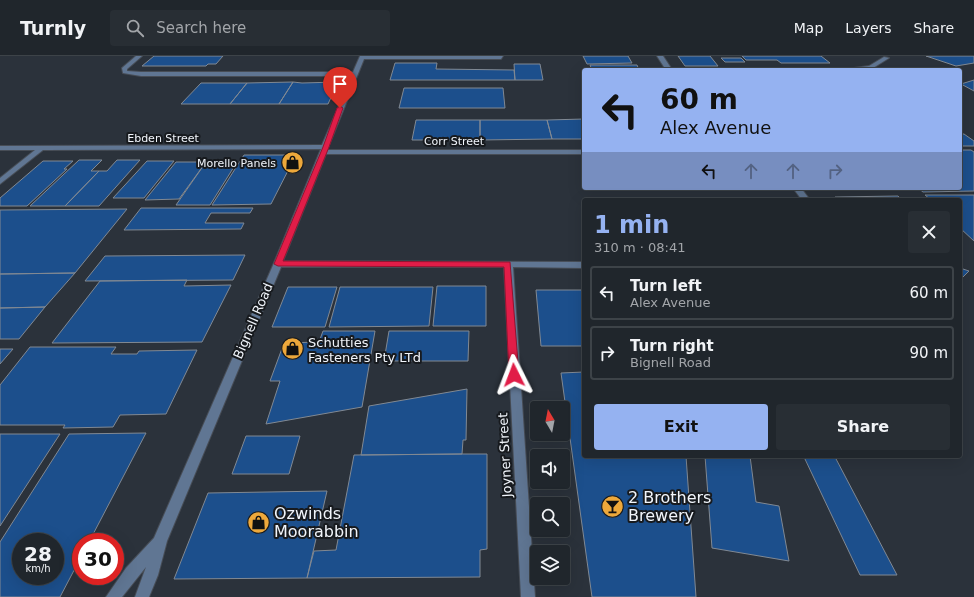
<!DOCTYPE html>
<html lang="en">
<head>
<meta charset="utf-8">
<style>
	body { margin:0; font-family:"DejaVu Sans",sans-serif; background:#282e34; color:#f1f3f6; height:100vh; display:flex; flex-direction:column; font-size:15px; white-space:nowrap }
	* { box-sizing:border-box; margin:0 }
	p { font-size:13px; color:#a2a5a9 }
	.icon { flex:none; width:22px; height:22px; fill:none; stroke:currentColor; stroke-width:2; stroke-linecap:round; stroke-linejoin:round }
	.map { position:relative; flex:1; overflow:hidden }
	.drawer { position:absolute; left:582px; top:142px; width:380px; height:260px; display:flex; flex-direction:column; background:#20262c; border-radius:4px; box-shadow:0 4px 16px #0002,0 0 0 1px #3d4348 }
	.drawer>* { flex:none }
	.top-card { position:absolute; left:582px; top:12px; width:380px; height:122px; border-radius:4px; box-shadow:0 4px 16px #0002,0 0 0 1px #3d4348; background:#95b2f1; color:#111; overflow:hidden }
	.needle { width:26px; rotate:350deg }
	.buttons { position:absolute; left:530px; top:345px; display:grid; gap:8px }
	.buttons a { display:grid; place-items:center; width:40px; height:40px; border-radius:4px; background:#20262c; box-shadow:0 4px 16px #0002,0 0 0 1px #3d4348; font-size:20px }
	.speed { position:absolute; left:12px; top:477px; display:flex; gap:8px; font-size:20px; font-weight:700; text-align:center }
	.speed>* { display:grid; place-content:center; width:52px; height:52px; border-radius:50%; background:#20262c; box-shadow:0 4px 16px #0002,0 0 0 1px #3d4348; line-height:1 }
	.speed small { font-size:10px; font-weight:400 }
	.speed .limit { border:6px solid #d22; background:#fff; color:#111 }
	.pin { position:absolute; display:grid; place-items:center; width:34px; height:34px; color:#fff; margin:-41px -17px; border-radius:50% 50% 50% 0; rotate:-45deg; box-shadow:0 0 4px #0007 }
	.pin .icon { rotate:45deg }
	.me { position:absolute; width:44px; margin:-22px; rotate:357deg; stroke-linejoin:round; filter:drop-shadow(0 0 3px #0008) }
	.turn { display:flex; align-items:center; gap:14px; height:84px; padding:0 12px; font-size:18px }
	.turn .icon { width:52px; height:52px; stroke-width:2.5 }
	.turn b { display:block; font-size:28px; line-height:34px }
	.lanes { display:flex; align-items:center; height:38px; padding:0 12px; background:#0003; justify-content:center; gap:20px; direction:ltr }
	.lanes .off { opacity:.35 }
	.round { display:grid; place-items:center; flex:none; width:42px; height:42px; border-radius:4px; background:#282e34 }
	.head { display:flex; align-items:center; justify-content:space-between; height:68px; padding:0 12px }
	h1 { font-size:24px; font-weight:700; line-height:30px; color:#95b2f1 }
	.cta { display:flex; gap:8px; margin-top:auto; padding:8px 12px }
	.cta a { flex:1; height:46px; border-radius:4px; background:#95b2f1; color:#111; font-size:16px; font-weight:700; line-height:46px; text-align:center }
	.cta a+a { background:#282e34; color:#f1f3f6 }
	ul { padding:0; list-style:none }
	li { display:flex; align-items:center; gap:12px; height:54px; margin:0 8px 6px; padding:0 4px; border:2px solid #3d4348; border-radius:4px }
	li div { flex:1 }
	li b { display:block; font-size:15px }
	li em { font-style:normal }
	header { display:flex; align-items:center; gap:24px; box-sizing:border-box; height:56px; padding:0 20px; background:#20262c; border-bottom:1px solid #3d4348 }
	header strong { font-size:19px }
	nav { display:flex; gap:22px; margin-inline-start:auto; font-size:14px }
	.search { width:280px; height:36px; background:#282e34; display:flex; align-items:center; gap:10px; box-sizing:border-box; padding:0 14px; border-radius:4px; color:#a2a5a9; font-size:15px }
	.map>svg:first-child { display:block }
	.building { fill:#1c4f8c; stroke:#818993; fill-rule:evenodd }
	.lines { fill:none; stroke-linecap:round; stroke-linejoin:round }
	.street-casing { stroke:#474d56; stroke-width:2 }
	.street { fill:#607693; fill-rule:evenodd }
	.route { fill:#e11d48; stroke:#92132f }
	.labels { text-anchor:middle; dominant-baseline:central; stroke-width:4; stroke-linejoin:round; paint-order:stroke }
	.far-street-label { font-size:11px; fill:#f1f5fb; stroke:#171a1e }
	.far-poi-label { font-size:11px; fill:#f1f5fb; stroke:#171a1e; text-anchor:end }
	.street-label { font-size:13px; fill:#f1f5fb; stroke:#171a1e }
	.poi-label { font-size:13px; fill:#f1f5fb; stroke:#171a1e; text-anchor:start }
	.near-poi-label { font-size:16px; fill:#f1f5fb; stroke:#171a1e; text-anchor:start }
</style>
</head>
<body>
<header>
<strong>Turnly</strong>
<div class="search"><svg class="icon" aria-label="search" viewBox="0 0 24 24"><circle cx="10" cy="10" r="6"/><path d="M15 15l6 6"/></svg>Search here</div>
<nav><a>Map</a><a>Layers</a><a>Share</a></nav>
</header>
<div class="map">
<svg width="974" height="541" viewBox="0 0 974 541">
	<rect width="100%" height="100%" fill="#2b323b"/>
	<path class="building" d="M154,0H223L216,8H208L206,10H142Z
		M583,0H628L632,7L587,8Z
		M678,0H710L718,10H685Z
		M742,0H821L830,7H781L777,4H746Z
		M926,0H974V7L956,10Z
		M721,2H741L745,6H725Z
		M395,7H437L436,13L514,14L515,24H390Z
		M514,8H540L543,24H515Z
		M590,9H637L639,14H592Z
		M974,24V35L961,28Z
		M293,26L302,27L338,26L328,48H279Z
		M293,26L279,48H230L247,27Z
		M201,27H247L230,48H181Z
		M404,32H503L505,52H399Z
		M584,63V83H552L547,64Z
		M416,64H480V84H412Z
		M480,64H547L552,83L480,84Z
		M960,78H964L974,85V90H960Z
		M960,94H971L974,96V135L923,136L918,132H960Z
		M244,99H296L271,148L212,149Z
		M79,104H102L91,115H99L65,150H30Z
		M117,104H140L99,150H65L99,115H107Z
		M43,105H73L64,113H67L27,150H0V142Z
		M147,105H174L144,142H113Z
		M176,106H206L179,143L145,144Z
		M206,106H237L210,149H176Z
		M925,139H974V185L960,172V144H931Z
		M898,140L902,144H838L835,141Z
		M141,152H253L250,157H211L205,167H244L241,173L124,174Z
		M127,153L75,217L0,218V154Z
		M245,199L233,224L85,225L105,200Z
		M960,212L969,215L960,224Z
		M75,217L45,251L0,252V218Z
		M187,224L184,230L231,229L202,286L52,287L100,225Z
		M437,230H486V270H433Z
		M288,231H337L325,271H272Z
		M340,231H433L429,270L329,271Z
		M536,234H584V290H541Z
		M45,251L19,283H0V252Z
		M323,275H375L362,351L266,368L280,325H270L284,287L319,286Z
		M389,275H469L468,305H384Z
		M30,291H116L111,298H137L139,295L197,294L166,358L120,359L113,371L63,372L65,369H0V329Z
		M0,293H13L0,308Z
		M584,316V400H686L696,541H592L561,317Z
		M467,333L466,384H463L462,398L361,399L369,350Z
		M146,377L89,486H81V501L60,541H0V486L69,378ZM21,486H55V520H21Z
		M0,378H60L0,470Z
		M246,380H300L289,418H232Z
		M462,398H487V493L480,494V521L307,522L314,495L336,494L354,399Z
		M705,400H750L756,446L779,450L789,505L712,492Z
		M804,401H835L897,519H860Z
		M327,435L307,522L174,523L208,437Z"/>
	<g class="lines">
		<defs>
			<path id="street" d="M136,0H142L127,13V15L141,16H353L360,0H503L501,3H364L327,94H584V98H326L283,205L584,206V212L513,211L535,541H521L504,211H281L167,485L158,519L149,541H135L146,511L122,541H106L126,512L154,482L274,207L321,93L43,94L0,128V122L35,94H0V90L322,89L352,20H141L123,17L122,12Z
				M657,0H663L671,12H854L869,10L884,1L889,2L873,12L863,14H666Z
				M793,132H801L810,144H802Z"/>
		</defs>
		<use href="#street" class="street-casing"/>
		<use href="#street" class="street"/>
	</g>
	<path class="route" d="M340,50L343,52L329,91L283,205L510,206L519,319L518,322L514,323L509,319L504,211L278,210L274,208L323,91L337,52Z"/>
	<defs>
		<symbol id="shop-disc" viewBox="-11 -11 22 22"><circle r="9.5" fill="#eda83b" stroke="#171a1e"/><path d="M-5-2.5h2.3a2.7 3.5 0 0 1 5.4 0H5L5.5 6h-11ZM-1.5-2.5h3a1.5 2.3 0 0 0-3 0Z" fill="#111"/></symbol>
		<symbol id="bar-disc" viewBox="-11 -11 22 22"><circle r="9.5" fill="#eda83b" stroke="#171a1e"/><path d="M-6-5H6L.8 .8V4.5H3.5V6h-7V4.5H-.8V.8Z" fill="#111"/></symbol>
	</defs>
	<g fill-rule="evenodd">
		<use href="#shop-disc" x="280" y="94" width="25" height="25"/>
		<use href="#shop-disc" x="280" y="280" width="25" height="25"/>
		<use href="#bar-disc" x="600" y="438" width="25" height="25"/>
		<use href="#shop-disc" x="246" y="454" width="25" height="25"/>
	</g>
	<g class="labels">
		<g class="far-street-label">
			<text x="163" y="82">Ebden Street</text>
			<text x="454" y="85">Corr Street</text>
		</g>
		<g class="far-poi-label">
			<text x="276" y="107">Morello Panels</text>
		</g>
		<g class="street-label">
			<text transform="translate(253 265) rotate(-67)">Bignell Road</text>
			<text transform="translate(505 399) rotate(-93)">Joyner Street</text>
		</g>
		<g class="poi-label">
			<text x="308" y="286">Schutties<tspan x="308" dy="15">Fasteners Pty LTd</tspan></text>
		</g>
		<g class="near-poi-label">
			<text x="628" y="441">2 Brothers<tspan x="628" dy="18">Brewery</tspan></text>
			<text x="274" y="457">Ozwinds<tspan x="274" dy="18">Moorabbin</tspan></text>
		</g>
	</g>
</svg>
<div class="buttons">
<a><svg class="needle" viewBox="-14 -14 28 28"><path d="M0-13l5 13h-10z" fill="#e53935"/><path d="M0 13l5-13h-10z" fill="#a2a5a9"/></svg></a>
<a><svg class="icon" aria-label="sound" viewBox="0 0 24 24"><path d="M4 9h4l5-4v14l-5-4H4zM17 9q2 3 0 6"/></svg></a>
<a><svg class="icon" aria-label="search" viewBox="0 0 24 24"><circle cx="10" cy="10" r="6"/><path d="M15 15l6 6"/></svg></a>
<a><svg class="icon" aria-label="layers" viewBox="0 0 24 24"><path d="M12 4l9 5-9 5-9-5zM3 14l9 5 9-5"/></svg></a>
</div>
<div class="speed"><div>28<small>km/h</small></div><div class="limit">30</div></div>
<div class="pin" style="left:340px;top:52px;background:#d93025"><svg class="icon" aria-label="arrive" viewBox="0 0 24 24"><path d="M6 21V4h12l-3 4 3 4H6"/></svg></div>
<svg class="me" style="left:514px;top:319px" viewBox="-20 -20 40 40"><path d="M0-17L14 15 0 8-14 15z" fill="#e11d48" stroke="#fff" stroke-width="4"/></svg>
<div class="top-card">
<div class="turn"><svg class="icon" aria-label="left" viewBox="0 0 24 24"><path d="M17 20v-9H6M10 6l-5 5 5 5"/></svg><div><b>60 m</b>Alex Avenue</div></div>
<div class="lanes"><svg class="icon" aria-label="left" viewBox="0 0 24 24"><path d="M17 20v-9H6M10 6l-5 5 5 5"/></svg><svg class="icon off" aria-label="ahead" viewBox="0 0 24 24"><path d="M12 20V5M6 11l6-6 6 6"/></svg><svg class="icon off" aria-label="ahead" viewBox="0 0 24 24"><path d="M12 20V5M6 11l6-6 6 6"/></svg><svg class="icon off" aria-label="right" viewBox="0 0 24 24"><path d="M7 20v-9h11M14 6l5 5-5 5"/></svg></div>
</div>
<section class="drawer">
<div class="head"><div><h1>1 min</h1><p>310 m · 08:41</p></div><a class="round"><svg class="icon" aria-label="close" viewBox="0 0 24 24"><path d="M6 6l12 12M18 6L6 18"/></svg></a></div>
<ul>
<li><svg class="icon" aria-label="left" viewBox="0 0 24 24"><path d="M17 20v-9H6M10 6l-5 5 5 5"/></svg><div><b>Turn left</b><p>Alex Avenue</p></div><em>60 m</em></li>
<li><svg class="icon" aria-label="right" viewBox="0 0 24 24"><path d="M7 20v-9h11M14 6l5 5-5 5"/></svg><div><b>Turn right</b><p>Bignell Road</p></div><em>90 m</em></li>
</ul>
<div class="cta"><a>Exit</a><a>Share</a></div>
</section>
</div>
</body>
</html>
